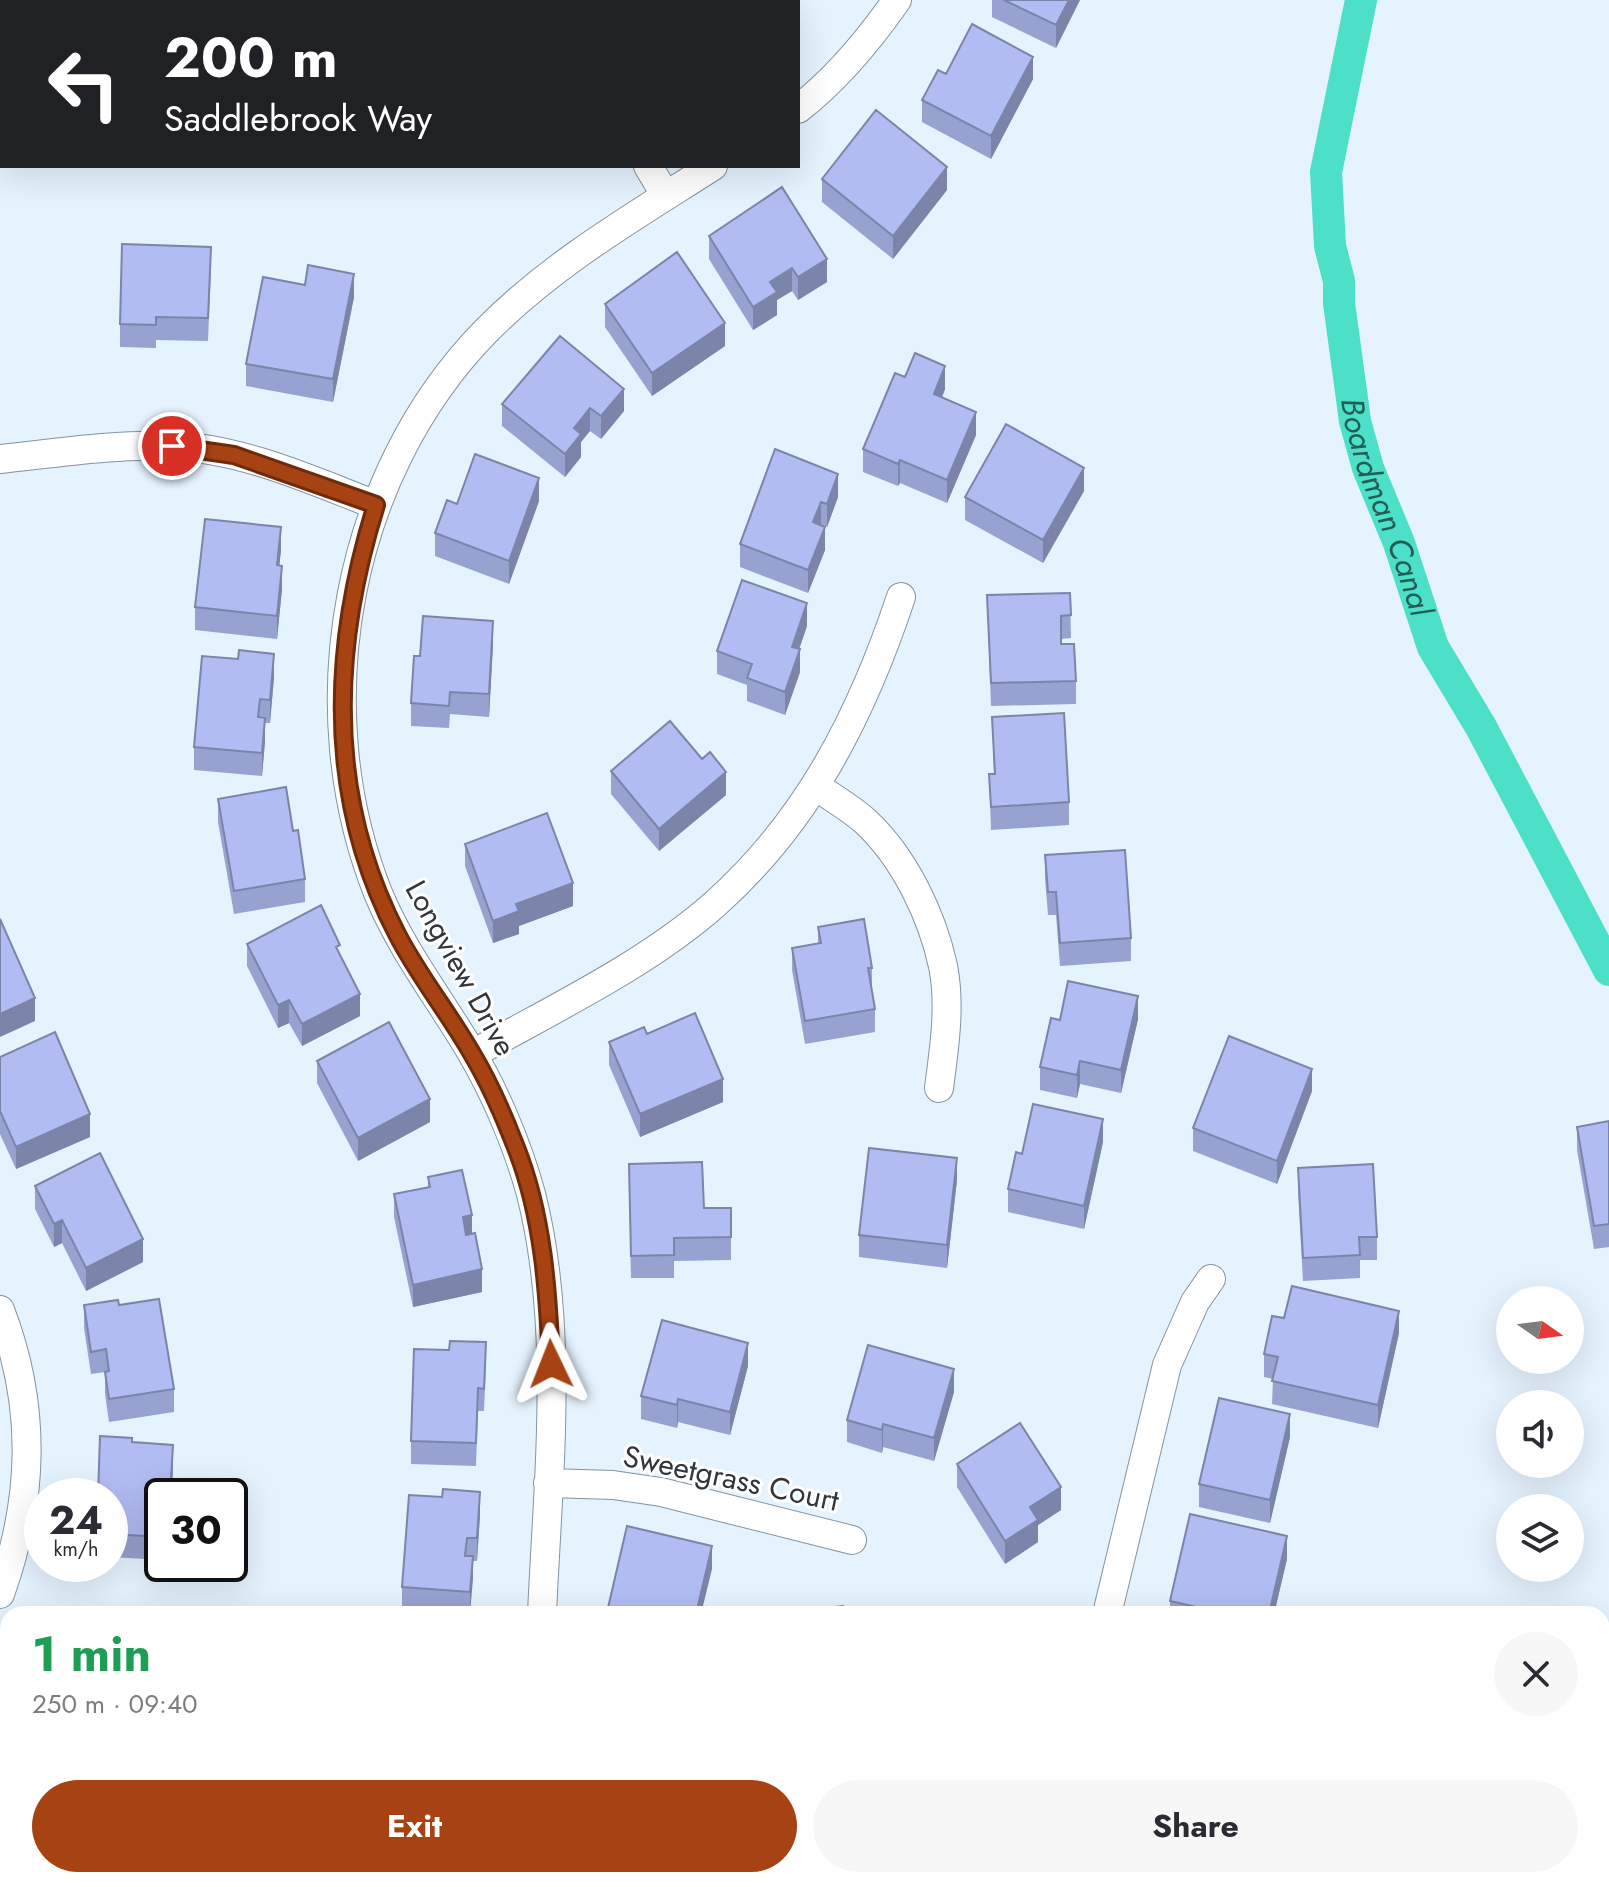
<!DOCTYPE html>
<html lang="en">
<head>
<meta charset="utf-8">
<style>
	body { margin:0; font-family:Jost,sans-serif; background:#f7f7f7; color:#2b2b33; height:100vh; display:flex; flex-direction:column; font-size:30px; white-space:nowrap }
	* { box-sizing:border-box; margin:0 }
	p { font-size:26px; color:#7c7c81 }
	.icon { flex:none; width:44px; height:44px; fill:none; stroke:currentColor; stroke-width:2; stroke-linecap:round; stroke-linejoin:round }
	.map { position:relative; flex:1; overflow:hidden }
	.side { position:absolute; left:0px; top:1606px; width:1610px; height:282px; display:flex; flex-direction:column; background:#fff; border-radius:24px 24px 0 0; box-shadow:0 8px 32px #0002 }
	.side>* { flex:none }
	.guide { position:absolute; left:0px; top:0px; width:800px; height:168px; box-shadow:0 8px 32px #0002; background:#202124; color:#fff; overflow:hidden }
	.needle { width:52px; rotate:104deg }
	.fabs { position:absolute; left:1496px; top:1286px; display:grid; gap:16px }
	.fabs a { display:grid; place-items:center; width:88px; height:88px; border-radius:50%; background:#fff; box-shadow:0 8px 32px #0002; font-size:40px }
	.speed { position:absolute; left:24px; top:1478px; display:flex; gap:16px; font-size:40px; font-weight:700; text-align:center }
	.speed>* { display:grid; place-content:center; width:104px; height:104px; border-radius:50%; background:#fff; box-shadow:0 8px 32px #0002; line-height:1 }
	.speed small { font-size:20px; font-weight:400 }
	.speed .limit { border:4px solid #111; border-radius:12px; background:#fff; color:#111 }
	.pin { position:absolute; display:grid; place-items:center; width:68px; height:68px; color:#fff; margin:-34px; border:4px solid #fff; border-radius:50%; box-shadow:0 2px 8px #0007 }
	.me { position:absolute; width:88px; margin:-44px; rotate:358deg; stroke-linejoin:round; filter:drop-shadow(0 0 6px #0008) }
	.turn { display:flex; align-items:center; gap:28px; height:168px; padding:0 32px; font-size:36px }
	.turn .icon { width:104px; height:104px; stroke-width:2.5 }
	.turn b { display:block; font-size:56px; line-height:68px }
	.round { display:grid; place-items:center; flex:none; width:84px; height:84px; border-radius:42px; background:#f7f7f7 }
	.headline { display:flex; align-items:center; justify-content:space-between; height:136px; padding:0 32px }
	h1 { font-size:48px; font-weight:700; line-height:60px; color:#1e9e55 }
	.primary-button { display:flex; gap:16px; margin-top:auto; padding:16px 32px }
	.primary-button a { flex:1; height:92px; border-radius:48px; background:#a74213; color:#fff; font-size:32px; font-weight:700; line-height:92px; text-align:center }
	.primary-button a+a { background:#f7f7f7; color:#2b2b33 }
	.map>svg:first-child { display:block }
	.lines { fill:none; stroke-linecap:round; stroke-linejoin:round }
	.canal { stroke:#4ce0c9; stroke-width:32 }
	.minor-casing { stroke:#8393a0; stroke-width:30 }
	.minor { stroke:#fff; stroke-width:28 }
	.wall { fill:#98a2d0 }
	.shaded-wall { fill:#7c84a9 }
	.building { fill:#b1bcf2; stroke:#7c84a9; stroke-width:2 }
	.route-casing { stroke:#6d2b0c; stroke-width:20 }
	.route { stroke:#a74213; stroke-width:14 }
	.labels { text-anchor:middle; dominant-baseline:central; stroke-width:6; stroke-linejoin:round; paint-order:stroke }
	.street-label { font-size:30px; fill:#30363c; stroke:#fff }
	.water-label { font-size:32px; font-style:italic; fill:#235e54; stroke:#fff }
</style>
</head>
<body>
<div class="map">
<svg width="1609" height="1887" viewBox="0 0 1609 1887">
	<rect width="100%" height="100%" fill="#e5f3fe"/>
	<g class="lines">
		<path class="canal" id="s1" d="M1361,0L1326,172L1330,246L1339,281V303L1355,421L1368,468L1399,543L1433,647L1481,727L1609,970"/>
		<defs>
			<path id="minor" d="M418,0L426,2
				M798,109C837,79 869,40 897,0
				M648,166L666,196
				M0,459C56,453 114,444 171,446C241,448 311,480 376,505
				M815,786C832,797 850,808 865,821C904,857 932,915 943,966C951,1006 944,1049 939,1088
				M473,1054C553,1009 646,965 715,904C809,820 862,714 901,597
				M0,1310C37,1406 34,1499 0,1594
				M548,1483L613,1485L661,1492L852,1540
				M542,1614C548,1477 565,1328 531,1194C518,1146 495,1092 470,1050C439,998 401,949 378,893C304,707 345,475 486,331C552,264 635,216 713,166
				M1107,1614L1167,1365L1195,1302L1211,1279
				M1098,1880L1099,1887
				M530,1887L531,1880"/>
		</defs>
		<use href="#minor" class="minor-casing"/>
		<use href="#minor" class="minor"/>
	</g>
	<path class="wall" d="M603,0H664V2H611Z
		M992,0H1080L1056,48L992,17Z
		M946,74L1033,79L991,159L922,122V100Z
		M822,179L947,190L893,259L822,202Z
		M709,236L827,282L798,300L792,291L777,300V315L753,330L709,259Z
		M211,270L208,341L156,340V348L120,347V324Z
		M354,297L333,402L246,386V364Z
		M605,304L725,346L652,396L605,327Z
		M560,336L624,411L601,439L590,431L581,442V457L565,477L502,426V404Z
		M905,377L945,389L942,398L976,435L947,503L900,483L898,486L863,472V449Z
		M775,449L838,497L827,527L821,525L825,550L808,593L740,567V544Z
		M1084,491L1043,563L965,520V497Z
		M539,501L509,584L435,556V533L457,504Z
		M281,550L279,565L282,589L277,639L195,630V607Z
		M1070,593L1071,638L1061,639V644L1076,681V704L991,706L987,595Z
		M807,626L799,649L800,672L785,715L747,701V685L717,674V651Z
		M493,644L489,717L450,714L449,728L411,726V703L420,656Z
		M274,677L270,723H265V741L262,776L194,770V747Z
		M992,717L1069,802V825L991,830L989,774H994Z
		M611,771L726,795L659,851L611,794Z
		M218,799L293,831L305,879V902L234,914L218,822Z
		M465,844L573,906L519,926V934L493,943L465,866Z
		M1045,855L1131,938V961L1060,966L1056,915H1048L1045,878Z
		M818,927L872,968V990L875,1009V1032L805,1044L792,970V948L818,943Z
		M247,944L340,956L360,1016L302,1046L289,1023L278,1028L247,966Z
		M1138,1019L1121,1093L1080,1084L1077,1098L1040,1090V1067L1060,1020Z
		M647,1034L723,1102L640,1137L609,1065V1042Z
		M0,1057L90,1137L16,1169L0,1134Z
		M317,1061L430,1122L358,1161L317,1083Z
		M1312,1091L1277,1184L1193,1151V1128Z
		M1609,1121V1247L1594,1249L1577,1150V1127Z
		M1103,1142L1084,1229L1008,1212V1189Z
		M1298,1168L1377,1237V1260H1360V1278L1303,1281L1298,1191Z
		M428,1177L472,1234L482,1292L413,1307L394,1217V1194L428,1187Z
		M957,1180L947,1268L859,1257V1235Z
		M35,1186L143,1262L86,1291L62,1243L54,1247L35,1209Z
		M629,1187L704,1208H731V1260L674,1261V1278H631Z
		M84,1305H119L174,1389V1412L109,1422L105,1394V1372L91,1374L84,1328Z
		M1284,1318L1399,1333L1378,1428L1272,1404L1273,1379L1264,1377V1354Z
		M449,1350L486,1365L484,1411H478L476,1466L411,1464V1441Z
		M748,1366L730,1435L678,1422L677,1428L641,1419V1396Z
		M954,1392L934,1461L883,1447L882,1453L847,1442V1420Z
		M1290,1437L1270,1523L1199,1507V1484Z
		M132,1443L173,1468L162,1496V1560L110,1557V1496Z
		M957,1464L1061,1510L1038,1525V1542L1005,1564L957,1487Z
		M480,1515L477,1561H473L470,1614L402,1610V1587Z
		M1287,1559L1274,1614H1170V1601Z
		M0,1742L8,1746V1868L0,1864Z
		M359,1880H427L426,1887H359Z
		M882,1880H992L990,1887H882Z
		M1173,1880H1241L1239,1887H1200Z"/>
	<path class="shaded-wall" d="M1069,0H1080L1056,48V25Z
		M1033,57V79L991,159V136Z
		M947,167V190L893,259V236Z
		M827,259V282L798,300V277Z
		M792,268V291L777,300V315L753,330V307L770,282Z
		M354,274V297L333,402V379Z
		M725,323V346L652,396V373Z
		M945,366V389L934,417V394Z
		M624,389V411L601,439V416Z
		M590,408V431L581,442V457L565,477V454L574,428Z
		M976,412V435L947,503V480Z
		M900,460V483L898,486V464Z
		M1084,468V491L1043,563V540Z
		M838,474V497L827,527V504Z
		M539,478V501L509,584V561Z
		M821,502V525L813,545V522Z
		M281,527V550L277,588V565Z
		M825,527V550L808,593V570Z
		M282,566V589L277,639V616Z
		M807,603V626L792,670V647Z
		M493,621V644L489,717V694Z
		M800,649V672L785,715V692Z
		M274,654V677L270,723V700Z
		M265,718V741L262,776V753Z
		M726,772V795L659,851V829Z
		M573,883V906L519,926V934L493,943V921L516,904Z
		M360,994V1016L302,1046V1024Z
		M1138,996V1019L1121,1093V1070Z
		M35,998V1021L0,1037V1014Z
		M289,1000V1023L278,1028V1005Z
		M1080,1061V1084L1077,1098V1075Z
		M1312,1069V1091L1277,1184V1161Z
		M723,1079V1102L640,1137V1114Z
		M430,1099V1122L358,1161V1138Z
		M90,1114V1137L16,1169V1147Z
		M1103,1119V1142L1084,1229V1206Z
		M957,1158V1180L947,1268V1245Z
		M472,1215V1238L463,1240V1217Z
		M62,1220V1243L54,1247V1224Z
		M143,1239V1262L86,1291V1268Z
		M482,1269V1292L413,1307V1285Z
		M1399,1311V1333L1378,1428V1405Z
		M748,1343V1366L730,1435V1412Z
		M954,1369V1392L934,1461V1438Z
		M678,1399V1422L677,1428V1405Z
		M1290,1414V1437L1270,1523V1500Z
		M883,1424V1447L882,1453V1430Z
		M173,1445V1468L172,1496H170Z
		M1061,1487V1510L1038,1525V1542L1005,1564V1541L1030,1507Z
		M480,1492V1515L477,1561V1538Z
		M1287,1536V1559L1274,1614H1269Z
		M712,1546V1569L701,1614H696Z
		M473,1556V1579L470,1614V1592Z
		M422,1880H427L426,1887H422Z
		M988,1880H992L990,1887H987Z
		M1237,1880H1241L1239,1887H1237Z"/>
	<path class="building" d="M1004,0H1069L1056,25Z
		M972,24L1033,57L991,136L922,100L938,70L946,74Z
		M876,110L947,167L893,236L822,179Z
		M782,187L827,259L798,277L792,268L770,282L777,292L753,307L709,236Z
		M122,244L211,247L208,318L156,317V325L120,324Z
		M677,252L725,323L652,373L605,304Z
		M308,265L354,274L333,379L246,364L263,277L305,285Z
		M560,336L624,389L601,416L590,408L574,428L581,434L565,454L502,404Z
		M915,353L945,366L934,394L976,412L947,480L900,460L898,464L863,449L895,373L905,377Z
		M1006,424L1084,468L1043,540L965,497Z
		M775,449L838,474L827,504L821,502L813,522L825,527L808,570L740,544Z
		M475,454L539,478L509,561L435,533L447,500L457,504Z
		M205,519L281,527L277,565L282,566L277,616L195,607Z
		M742,580L807,603L792,647L800,649L785,692L747,678L752,664L717,651Z
		M1070,593L1071,615L1061,616V644H1074L1076,681L991,683L987,595Z
		M423,616L493,621L489,694L450,692L449,706L411,703L414,656H420Z
		M239,650L274,654L270,700L260,699L258,717L265,718L262,753L194,747L202,656L238,659Z
		M1064,713L1069,802L991,807L989,774H995L992,717Z
		M670,721L702,759L710,752L726,772L659,829L611,771Z
		M286,787L293,831L298,830L305,879L234,891L218,799Z
		M547,813L573,883L516,904L519,911L493,921L465,844Z
		M1125,850L1131,938L1060,943L1056,892H1048L1045,855Z
		M321,905L340,945L336,947L360,994L302,1024L289,1000L278,1005L247,944Z
		M0,919L35,998L0,1014Z
		M864,919L872,968H868L875,1009L805,1021L792,948L821,943L818,927Z
		M1068,981L1138,996L1121,1070L1080,1061L1077,1075L1040,1067L1051,1018L1060,1020Z
		M695,1013L723,1079L640,1114L609,1042L644,1027L647,1034Z
		M389,1022L430,1099L358,1138L317,1061Z
		M55,1032L90,1114L16,1147L0,1111V1057Z
		M1229,1036L1312,1069L1277,1161L1193,1128Z
		M1033,1104L1103,1119L1084,1206L1008,1189L1016,1152L1022,1154Z
		M1609,1121V1224L1594,1226L1577,1127Z
		M869,1148L957,1158L947,1245L859,1235Z
		M100,1153L143,1239L86,1268L62,1220L54,1224L35,1186Z
		M702,1162L704,1208H731V1237L674,1238V1255L631,1256L629,1164Z
		M1373,1164L1377,1237H1359L1360,1255L1303,1258L1298,1168Z
		M462,1170L472,1215L463,1217L466,1235L475,1233L482,1269L413,1285L394,1194L430,1187L428,1177Z
		M1292,1286L1399,1311L1378,1405L1272,1381L1278,1357L1264,1354L1272,1316L1284,1318Z
		M159,1299L174,1389L109,1399L105,1372L109,1371L106,1349L91,1352L84,1305L118,1300L119,1305Z
		M662,1320L748,1343L730,1412L678,1399L677,1405L641,1396Z
		M450,1341L486,1342L484,1389L478,1388L476,1443L411,1441L414,1349L449,1350Z
		M868,1345L954,1369L934,1438L883,1424L882,1430L847,1420Z
		M1219,1398L1290,1414L1270,1500L1199,1484Z
		M1020,1423L1061,1487L1030,1507L1038,1520L1005,1541L957,1464Z
		M100,1436L132,1438V1442L173,1445L170,1496H162V1537L110,1534V1496H98Z
		M443,1489L480,1492L477,1538H467L465,1556H473L470,1592L402,1587L409,1495L442,1497Z
		M1190,1514L1287,1536L1269,1614H1227L1170,1601Z
		M627,1526L712,1546L696,1614H613L607,1612Z
		M843,1606L844,1614H798V1611Z
		M0,1742L8,1746V1845L0,1841Z
		M886,1880H908L907,1884Z
		M942,1880H988L987,1887H941Z"/>
	<g class="lines">
		<defs>
			<path id="route" d="M172,446L234,455L376,505C331,649 326,797 397,934C418,975 448,1012 471,1052C488,1080 503,1114 515,1145C543,1214 548,1291 551,1364"/>
		</defs>
		<use href="#route" class="route-casing"/>
		<use href="#route" class="route"/>
	</g>
	<g class="labels">
		<g class="street-label">
			<text transform="translate(461 968) rotate(61)">Longview Drive</text>
			<text transform="translate(731 1478) rotate(12)">Sweetgrass Court</text>
		</g>
		<g class="water-label">
			<text stroke="none"><textPath href="#s1" startOffset="518">Boardman Canal</textPath></text>
		</g>
	</g>
</svg>
<div class="fabs">
<a><svg class="needle" viewBox="-14 -14 28 28"><path d="M0-13l5 13h-10z" fill="#e53935"/><path d="M0 13l5-13h-10z" fill="#7c7c81"/></svg></a>
<a><svg class="icon" aria-label="sound" viewBox="0 0 24 24"><path d="M4 9h4l5-4v14l-5-4H4zM17 9q2 3 0 6"/></svg></a>
<a><svg class="icon" aria-label="layers" viewBox="0 0 24 24"><path d="M12 4l9 5-9 5-9-5zM3 14l9 5 9-5"/></svg></a>
</div>
<div class="speed"><div>24<small>km/h</small></div><div class="limit">30</div></div>
<div class="pin" style="left:172px;top:446px;background:#d93025"><svg class="icon" aria-label="arrive" viewBox="0 0 24 24"><path d="M6 21V4h12l-3 4 3 4H6"/></svg></div>
<svg class="me" style="left:551px;top:1364px" viewBox="-20 -20 40 40"><path d="M0-17L14 15 0 8-14 15z" fill="#a74213" stroke="#fff" stroke-width="4"/></svg>
<div class="guide">
<div class="turn"><svg class="icon" aria-label="left" viewBox="0 0 24 24"><path d="M17 20v-9H6M10 6l-5 5 5 5"/></svg><div><b>200 m</b>Saddlebrook Way</div></div>
</div>
<section class="side">
<div class="headline"><div><h1>1 min</h1><p>250 m · 09:40</p></div><a class="round"><svg class="icon" aria-label="close" viewBox="0 0 24 24"><path d="M6 6l12 12M18 6L6 18"/></svg></a></div>
<div class="primary-button"><a>Exit</a><a>Share</a></div>
</section>
</div>
</body>
</html>
